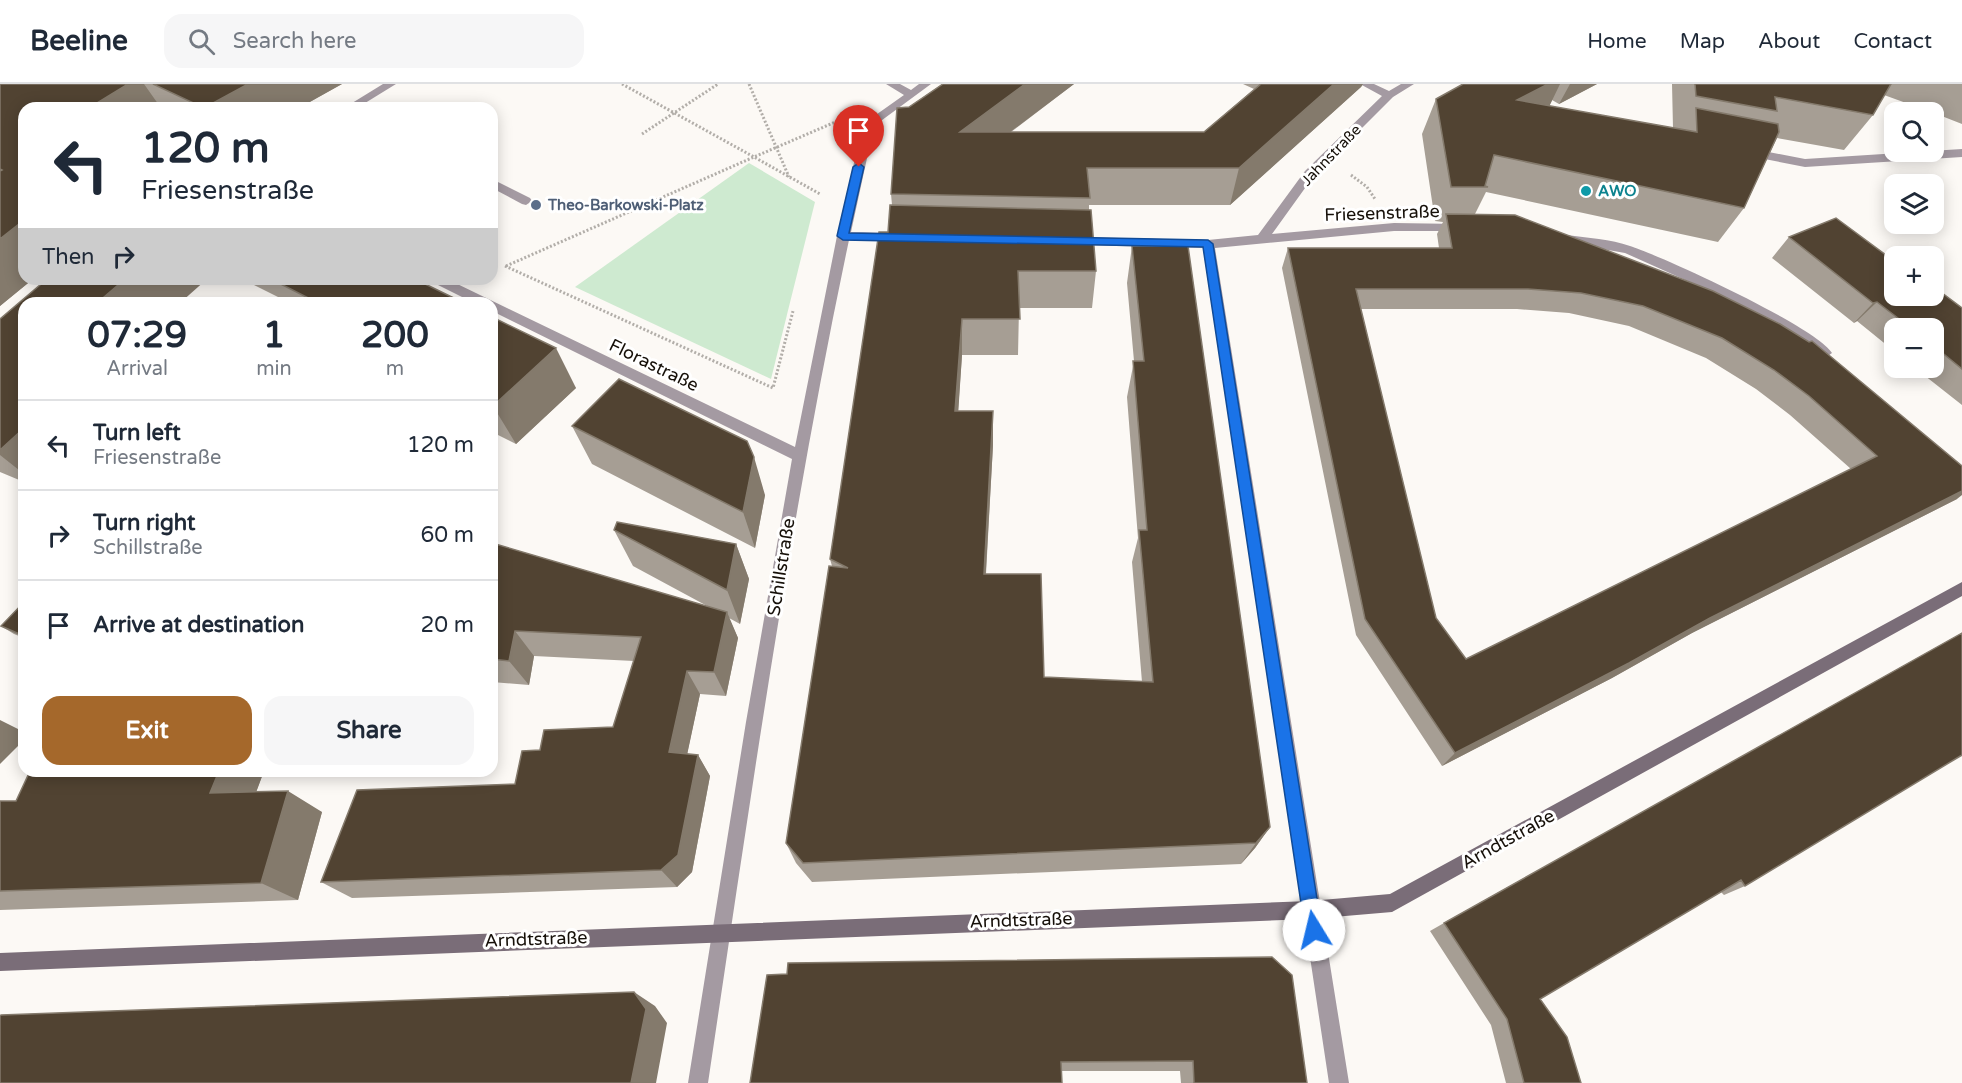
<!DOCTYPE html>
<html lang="en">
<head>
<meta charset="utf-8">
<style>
	body { margin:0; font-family:"Varela Round",sans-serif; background:#f6f6f7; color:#1f2937; height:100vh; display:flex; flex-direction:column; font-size:22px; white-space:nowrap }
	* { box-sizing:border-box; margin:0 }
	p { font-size:20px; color:#747a83 }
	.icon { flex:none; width:33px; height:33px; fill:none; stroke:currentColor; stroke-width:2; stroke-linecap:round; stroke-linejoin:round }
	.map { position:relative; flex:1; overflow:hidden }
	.panel { position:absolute; left:18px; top:213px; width:480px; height:480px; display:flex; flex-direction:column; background:#fff; border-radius:18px; box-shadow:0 3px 15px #0003 }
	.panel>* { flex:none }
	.banner { position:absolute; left:18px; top:18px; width:480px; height:183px; border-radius:18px; box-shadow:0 3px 15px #0003; background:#fff; color:#1f2937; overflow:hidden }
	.controls { position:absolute; left:1884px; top:18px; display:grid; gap:12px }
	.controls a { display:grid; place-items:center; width:60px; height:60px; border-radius:12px; background:#fff; box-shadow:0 3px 15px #0003; font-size:30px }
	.pin { position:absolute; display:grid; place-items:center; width:51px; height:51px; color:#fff; margin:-62px -26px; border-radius:50% 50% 50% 0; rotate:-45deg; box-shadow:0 0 6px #0007 }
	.pin .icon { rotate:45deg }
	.me { position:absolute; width:66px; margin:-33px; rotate:351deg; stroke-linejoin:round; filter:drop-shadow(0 0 4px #0008) }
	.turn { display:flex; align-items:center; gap:21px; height:126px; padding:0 24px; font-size:27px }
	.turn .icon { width:78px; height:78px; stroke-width:2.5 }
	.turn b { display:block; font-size:42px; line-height:51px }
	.then { display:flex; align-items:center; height:57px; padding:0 24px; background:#0003; gap:12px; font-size:22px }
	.eta { display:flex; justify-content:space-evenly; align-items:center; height:102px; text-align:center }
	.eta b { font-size:36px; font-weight:700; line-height:42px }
	.primary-button { display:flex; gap:12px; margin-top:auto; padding:12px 24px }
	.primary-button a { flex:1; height:69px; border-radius:18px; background:#a5682b; color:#fff; font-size:24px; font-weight:700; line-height:69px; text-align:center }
	.primary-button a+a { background:#f6f6f7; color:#1f2937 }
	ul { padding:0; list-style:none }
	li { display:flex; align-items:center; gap:18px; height:90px; padding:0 24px; border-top:2px solid #e0e1e3 }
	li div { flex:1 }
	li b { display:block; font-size:22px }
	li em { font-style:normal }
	header { display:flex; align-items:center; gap:36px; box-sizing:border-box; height:84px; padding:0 30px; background:#fff; border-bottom:2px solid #e0e1e3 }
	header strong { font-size:28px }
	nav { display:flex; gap:33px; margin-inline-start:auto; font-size:21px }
	.search { width:420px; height:54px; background:#f6f6f7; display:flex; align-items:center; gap:15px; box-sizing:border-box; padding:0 21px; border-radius:18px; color:#747a83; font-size:22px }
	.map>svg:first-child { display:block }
	.green { fill:#ceead0 }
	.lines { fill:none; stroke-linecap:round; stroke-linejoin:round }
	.path { stroke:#b2aea9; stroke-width:3; stroke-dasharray:2 2; stroke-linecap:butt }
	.lane { fill:#a49aa2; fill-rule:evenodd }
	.street { fill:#a49aa2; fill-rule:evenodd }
	.secondary { fill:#7a6d78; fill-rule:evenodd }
	.wall { fill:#a69e94; fill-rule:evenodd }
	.shaded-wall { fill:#847a6c }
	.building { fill:#514332; stroke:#847a6c; stroke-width:1.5; fill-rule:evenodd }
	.route { fill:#1a73e8; stroke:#114b97; stroke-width:1.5 }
	.culture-dot { fill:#0f9aa8; stroke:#fff; stroke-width:2 }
	.service-dot { fill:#5c6f8a; stroke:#fff; stroke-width:2 }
	.labels { text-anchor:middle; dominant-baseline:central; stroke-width:6; stroke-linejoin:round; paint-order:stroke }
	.far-street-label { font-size:15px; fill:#161009; stroke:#fff }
	.far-culture-label { font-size:15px; font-weight:bold; fill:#0d838f; stroke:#fff; text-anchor:start }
	.far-service-label { font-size:15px; font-weight:bold; fill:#4e5e75; stroke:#fff; text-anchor:start }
	.street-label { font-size:18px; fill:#161009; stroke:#fff }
</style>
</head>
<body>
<header>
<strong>Beeline</strong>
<div class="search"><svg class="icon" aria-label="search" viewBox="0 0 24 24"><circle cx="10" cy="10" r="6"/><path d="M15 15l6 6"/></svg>Search here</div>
<nav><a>Home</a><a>Map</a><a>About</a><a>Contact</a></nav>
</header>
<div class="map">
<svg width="1962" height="999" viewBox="0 0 1962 999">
	<rect width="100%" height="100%" fill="#fcf9f5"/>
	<path class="green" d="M749,79L815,118L771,295L575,203Z"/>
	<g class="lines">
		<path class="path" d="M622,0L754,73L833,39H838
			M749,0L789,93
			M642,50L718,0
			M1351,91L1367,103L1375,115
			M505,182L773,304L793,227
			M506,182L754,73L820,110"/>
		<path class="lane" d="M492,95L530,114L532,117L526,121L522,120L492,104Z"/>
		<path class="street" d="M383,0H396L357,24H344Z
			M886,0H900L911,6L919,0H931L874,42L851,148L897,149L903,153L897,157L849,156C790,435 750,717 708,999H688L746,638L792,375L492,227V219H474L432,198L430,195H447L795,363L837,152L863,40L904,11Z
			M1360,0H1374L1389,7L1401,0H1414L1393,13L1313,93L1272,150L1394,139L1460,140L1466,144L1464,147H1394L1215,164L1349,999H1329L1203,164L1074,161L1068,157L1074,153L1208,156L1258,151L1305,87L1382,12Z
			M1748,64L1805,75L1962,65V73L1805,83L1744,71V65Z
			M1567,151C1587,154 1611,155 1630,162C1664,173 1816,243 1832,269L1825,274L1806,260L1721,212L1625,169L1563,158L1561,155Z"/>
		<path class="secondary" d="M1962,498V512L1392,828L1310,835L0,887V869L1310,817L1390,810Z"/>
	</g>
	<path class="wall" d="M0,0H342L299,24H24V195H33L0,222Z
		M942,0H1074L1011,48H1204L1254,5L1243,0H1363L1361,3L1230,121H1089V126L1096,187L1092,224H1019L1018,271H962L958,327L993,361L986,490L1044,593L1142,598L1132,478L1138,454L1127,313L1134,277L1127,199L1132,162L1270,743L1255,764L1241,780L812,798L796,779L786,759L832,482L830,475L888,148L892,121L891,110L909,23Z
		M1463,0H1597L1559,20L1552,16L1549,22L1673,44L1672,0H1962V40L1934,29V28H1931L1884,11L1873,31L1844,66L1777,54L1744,124L1718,158L1486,108L1475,130L1713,207L1957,415L1692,549L1612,594L1442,682L1356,551L1282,184L1288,164H1439L1437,150L1443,138L1435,137L1422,50L1436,15ZM1361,225H1517L1569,229L1629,242L1706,274L1756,305L1790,331L1851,385L1466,575L1436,534Z
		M1789,153L1894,212L1962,224V321L1915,284H1934V244H1894V267L1857,237L1854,239L1772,174Z
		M242,195H415L464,219H283L280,214Z
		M24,219V398L0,388V235Z
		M492,233L576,304L516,360L492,348Z
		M572,342L765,411L755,464L592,380Z
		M614,446L736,460L749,495L740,540L729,534L738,554L726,612L700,610L687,670L698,671L710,692L692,788L677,803L352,814L321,798L515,700L540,666L613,643L634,577L534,572L529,601L492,598V459L709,523L633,482Z
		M24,518V554L14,550L1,542Z
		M1962,549L1745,802L1724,811L1721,808L1540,915L1581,999H1506L1491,941L1430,847L1444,839Z
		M30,687H264L256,708L322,728L298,816L0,826V717H16Z
		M767,891L1307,999H1181L1180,987H1061Z"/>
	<path class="shaded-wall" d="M128,0H144L161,24H89Z
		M248,0H342L299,24H204Z
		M1025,0H1074L961,85L960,48Z
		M1334,0H1363L1361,3L1230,121L1239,84Z
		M1548,0H1560L1547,27L1517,16Z
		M1570,0H1597L1559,20Z
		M24,136V195H33L0,222V155Z
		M125,195H207L180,219H97Z
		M1877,218L1857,237L1854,239L1873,219Z
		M962,235V271L956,362L955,327Z
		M556,264L576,304L516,360L493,322Z
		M993,327V361L984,520V490Z
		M24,344V390L0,371V366Z
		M754,373L765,411L755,464L743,428Z
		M1962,407V411L1957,415L1692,549L1612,594L1442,682L1455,669L1710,534Z
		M736,460L749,495L740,540L727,506Z
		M727,528L738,554L726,612L714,588Z
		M515,547L534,572L529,601L509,577Z
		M687,587L700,610L683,690L669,668Z
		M0,636L24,648V656L0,680Z
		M698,671L710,692L692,788L677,803L661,786Z
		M219,687H264L248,730L210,709Z
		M288,707L322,728L298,816L261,799Z
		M1270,743L1255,764L1241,780L1256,759Z
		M634,908L655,922L667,939L656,999H631Z"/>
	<path class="building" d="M0,0H128L89,24H24V136L0,155V87L2,86L0,85Z
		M153,0H248L204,24Z
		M943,0H1025L960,48H1204L1261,0H1334L1239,84H1087L1090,114L891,110L897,24L909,23Z
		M1463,0H1548L1517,16L1697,48L1696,24L1778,40L1779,48L1744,124L1494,71L1485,102L1488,103H1451L1436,15Z
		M1695,0H1891L1873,31L1775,13L1777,27L1696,12Z
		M890,121L1091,126L1096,187H1018L1020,235H962L955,327H993L984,490H1041L1044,593L1153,598L1139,446H1147L1133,277H1144L1132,162H1188L1270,743L1256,759L803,779L786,759L829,482L848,484L830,475L879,148H888Z
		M1446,130L1515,131L1713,207L1780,240L1809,258L1812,257L1962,382V407L1710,534L1629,579L1455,669L1365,535L1288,164H1452ZM1356,205H1528L1581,209L1643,222L1722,254L1774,286L1809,312L1877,372L1466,575L1436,534Z
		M1836,134L1894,177V212H1934V203L1962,224V285L1934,262V244H1911L1877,218L1873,219L1789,153Z
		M47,195H125L97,219H24V344L0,366V235Z
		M271,195H415L464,219H318Z
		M492,233L556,264L493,322H492Z
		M619,295L747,357L754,373L743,428L572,342Z
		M617,438L736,460L727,506L614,446Z
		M492,459L727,528L714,588L687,587L669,668L698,671L678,771L661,786L321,798L357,706L515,700L522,667L540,666L544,646L613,643L641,553L515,547L509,577L492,575Z
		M24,518V552L1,542Z
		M1962,549V671L1745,802L1741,796L1540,915L1567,953L1581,999H1524L1507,935L1444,839Z
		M30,687H219L210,709L288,707L261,799L0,807V717H16Z
		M1272,873L1292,891L1307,999H1194L1193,977L1061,978L1062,999H750L767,891L787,890L788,879Z
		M634,908L646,925L631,999H0V932L1,931Z"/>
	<path class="route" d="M859,79L864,83L849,149L1208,156L1213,160L1322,846L1319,852L1314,854L1308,852L1305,846L1203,163L843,156L837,152L853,83Z"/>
	<circle class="culture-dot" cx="1586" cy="107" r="6"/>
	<circle class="service-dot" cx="536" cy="121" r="6"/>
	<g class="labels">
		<g class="far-street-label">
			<text transform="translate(1331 71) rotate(-46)">Jahnstraße</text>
		</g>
		<g class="far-culture-label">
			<text x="1598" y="107">AWO</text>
		</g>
		<g class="far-service-label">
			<text x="548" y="121">Theo-Barkowski-Platz</text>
		</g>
		<g class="street-label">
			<text transform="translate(1382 129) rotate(-2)">Friesenstraße</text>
			<text transform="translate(654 281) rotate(26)">Florastraße</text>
			<text transform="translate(781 483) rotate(-81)">Schillstraße</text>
			<text transform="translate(1508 755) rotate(-29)">Arndtstraße</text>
			<text transform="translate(1021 836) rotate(-2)">Arndtstraße</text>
			<text transform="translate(536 855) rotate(-2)">Arndtstraße</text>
		</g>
	</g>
</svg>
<div class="controls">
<a><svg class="icon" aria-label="search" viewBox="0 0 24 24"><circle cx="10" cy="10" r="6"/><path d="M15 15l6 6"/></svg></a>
<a><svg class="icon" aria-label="layers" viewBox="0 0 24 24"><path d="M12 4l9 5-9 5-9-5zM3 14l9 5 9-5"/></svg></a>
<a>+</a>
<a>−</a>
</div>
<div class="pin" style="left:859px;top:83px;background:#d93025"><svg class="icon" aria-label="arrive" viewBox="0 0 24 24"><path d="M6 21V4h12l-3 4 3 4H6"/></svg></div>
<svg class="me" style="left:1314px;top:846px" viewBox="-20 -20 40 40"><circle r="19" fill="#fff"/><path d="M0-13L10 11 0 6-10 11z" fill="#1a73e8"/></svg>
<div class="banner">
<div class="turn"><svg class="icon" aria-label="left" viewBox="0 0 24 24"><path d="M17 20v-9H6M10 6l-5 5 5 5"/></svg><div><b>120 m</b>Friesenstraße</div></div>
<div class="then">Then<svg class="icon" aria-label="right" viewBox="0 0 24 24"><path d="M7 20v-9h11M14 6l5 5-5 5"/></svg></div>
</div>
<section class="panel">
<div class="eta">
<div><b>07:29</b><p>Arrival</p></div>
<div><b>1</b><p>min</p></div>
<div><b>200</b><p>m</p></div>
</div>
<ul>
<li><svg class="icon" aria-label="left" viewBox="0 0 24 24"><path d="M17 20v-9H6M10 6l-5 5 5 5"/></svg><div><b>Turn left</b><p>Friesenstraße</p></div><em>120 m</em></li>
<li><svg class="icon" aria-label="right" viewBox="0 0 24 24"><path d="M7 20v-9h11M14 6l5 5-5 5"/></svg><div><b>Turn right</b><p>Schillstraße</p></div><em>60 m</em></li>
<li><svg class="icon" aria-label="arrive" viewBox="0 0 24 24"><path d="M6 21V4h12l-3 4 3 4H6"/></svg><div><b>Arrive at destination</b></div><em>20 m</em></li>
</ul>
<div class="primary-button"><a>Exit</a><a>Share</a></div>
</section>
</div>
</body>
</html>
